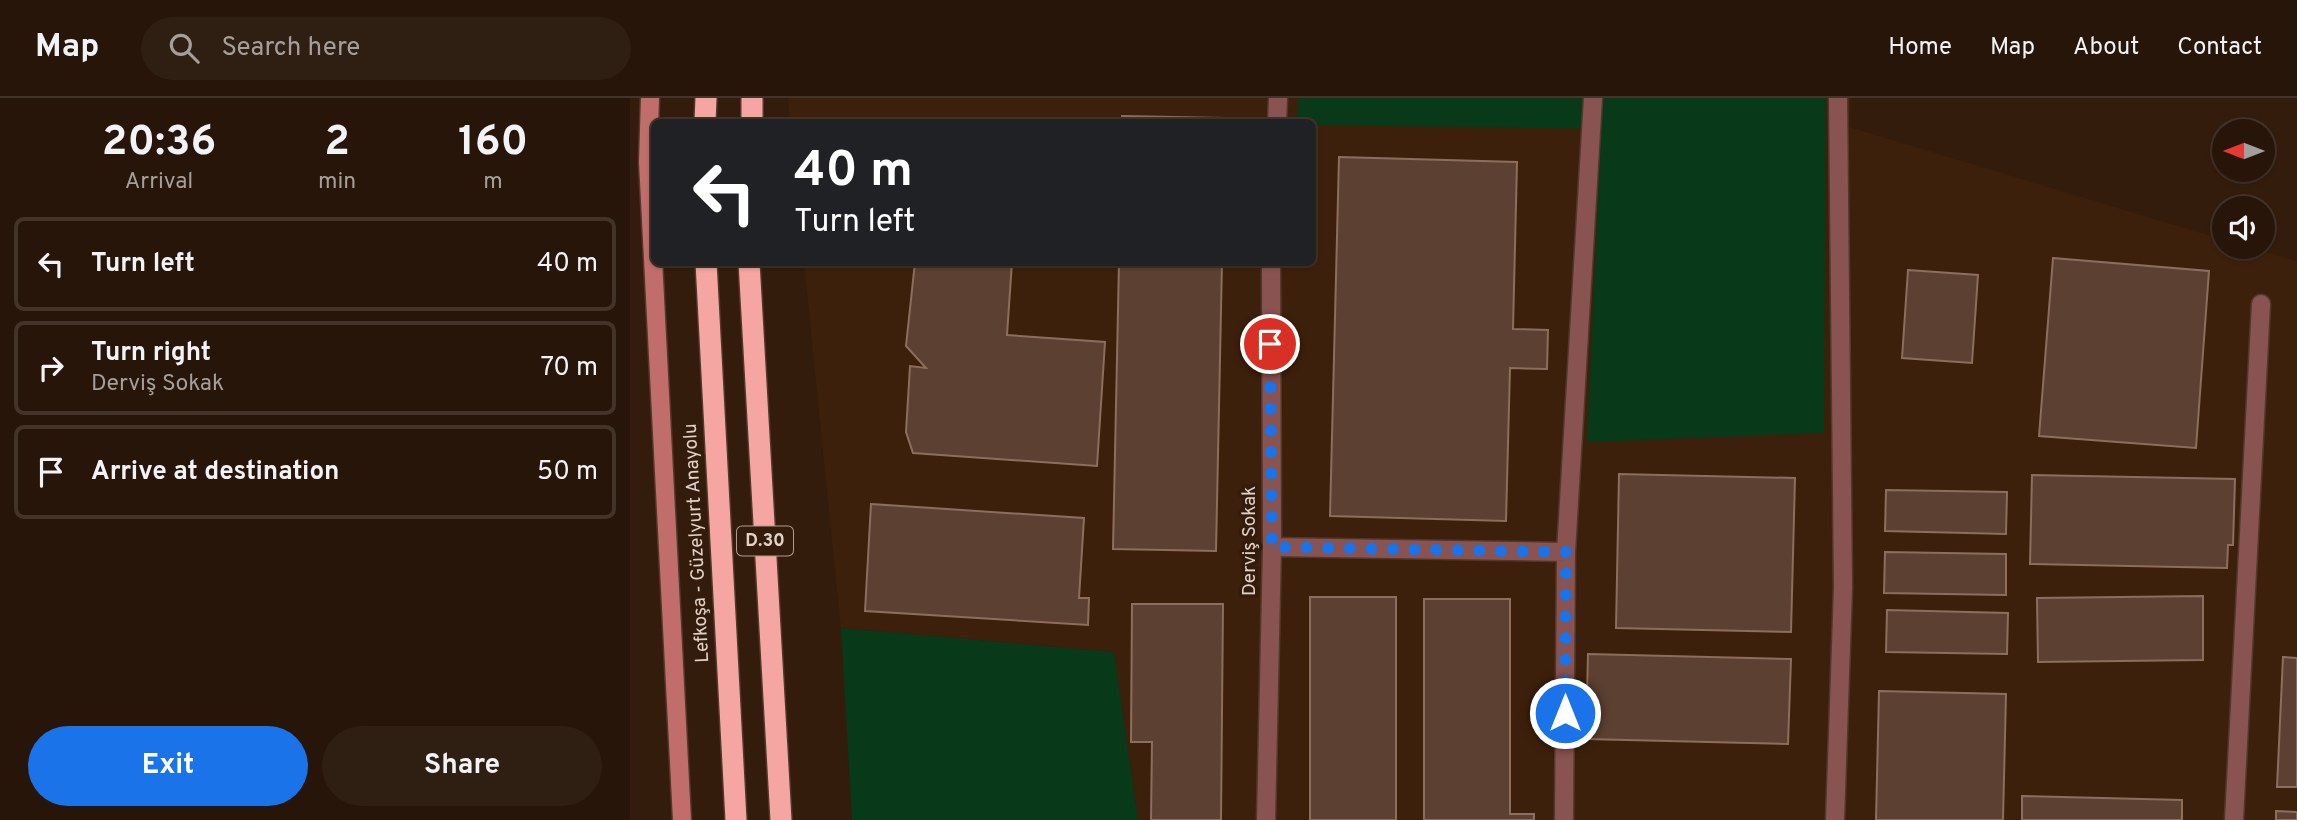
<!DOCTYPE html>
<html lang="en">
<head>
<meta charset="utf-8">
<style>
	body { margin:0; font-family:Overpass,sans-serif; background:#2f1e12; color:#f1f3f6; height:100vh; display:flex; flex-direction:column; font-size:26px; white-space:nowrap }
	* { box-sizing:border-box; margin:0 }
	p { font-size:23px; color:#a49f9c }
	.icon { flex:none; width:38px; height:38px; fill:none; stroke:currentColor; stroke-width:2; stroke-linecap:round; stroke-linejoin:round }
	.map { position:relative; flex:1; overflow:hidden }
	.sheet { display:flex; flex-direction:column; background:#271509; width:630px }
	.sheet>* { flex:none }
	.top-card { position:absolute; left:21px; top:21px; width:665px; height:147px; border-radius:10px; box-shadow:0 2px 5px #0004,0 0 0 2px #43342a; background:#202124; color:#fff; overflow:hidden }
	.needle { width:46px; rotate:270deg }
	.controls { position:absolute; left:1582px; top:21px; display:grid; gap:14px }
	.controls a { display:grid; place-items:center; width:63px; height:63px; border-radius:50%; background:#271509; box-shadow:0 2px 5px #0004,0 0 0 2px #43342a; font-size:35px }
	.pin { position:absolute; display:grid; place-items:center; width:60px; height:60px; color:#fff; margin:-30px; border:4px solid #fff; border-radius:50%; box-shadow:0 2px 7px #0007 }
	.me { position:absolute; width:77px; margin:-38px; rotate:0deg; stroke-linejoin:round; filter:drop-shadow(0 0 5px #0008) }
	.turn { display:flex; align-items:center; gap:24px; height:147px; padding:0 28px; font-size:32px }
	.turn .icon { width:91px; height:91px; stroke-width:2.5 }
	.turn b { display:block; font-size:49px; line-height:60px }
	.eta { display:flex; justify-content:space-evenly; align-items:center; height:119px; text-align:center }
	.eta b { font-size:42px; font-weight:700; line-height:49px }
	.primary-button { display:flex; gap:14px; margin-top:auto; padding:14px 28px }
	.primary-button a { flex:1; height:80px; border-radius:42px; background:#1a73e8; color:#fff; font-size:28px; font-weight:700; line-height:80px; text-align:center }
	.primary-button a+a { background:#2f1e12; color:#f1f3f6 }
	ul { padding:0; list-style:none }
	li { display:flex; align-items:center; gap:21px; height:94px; margin:0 14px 10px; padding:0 14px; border:4px solid #43342a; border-radius:10px }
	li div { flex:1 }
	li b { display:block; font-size:26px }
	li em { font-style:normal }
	header { display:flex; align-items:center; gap:42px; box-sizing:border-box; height:98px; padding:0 35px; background:#271509; border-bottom:2px solid #43342a }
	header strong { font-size:33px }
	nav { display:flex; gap:38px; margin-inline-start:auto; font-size:24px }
	.search { width:490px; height:63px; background:#2f1e12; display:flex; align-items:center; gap:18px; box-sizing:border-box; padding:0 24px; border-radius:38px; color:#a49f9c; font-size:26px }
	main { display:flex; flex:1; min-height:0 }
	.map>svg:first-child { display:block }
	.built { fill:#3d200b }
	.green { fill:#083919 }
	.building { fill:#5c4032; stroke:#8d6e5e; stroke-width:2 }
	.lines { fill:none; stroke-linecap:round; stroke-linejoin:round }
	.street-casing { stroke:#50392a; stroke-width:21 }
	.secondary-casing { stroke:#50392a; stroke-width:21 }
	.highway-casing { stroke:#50392a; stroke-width:24 }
	.street { stroke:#885351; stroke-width:18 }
	.secondary { stroke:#c06d6b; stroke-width:18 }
	.highway { stroke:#f5a6a3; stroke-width:21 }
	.route { stroke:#1a73e8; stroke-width:12; stroke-dasharray:0 21.6 }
	.labels { text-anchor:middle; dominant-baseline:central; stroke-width:7; stroke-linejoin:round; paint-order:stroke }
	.shield { fill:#341c0c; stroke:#ad9b8f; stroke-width:2 }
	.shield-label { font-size:18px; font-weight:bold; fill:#e1d1c7 }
	.street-label { font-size:19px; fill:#e1d1c7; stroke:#341c0c }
</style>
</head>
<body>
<header>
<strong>Map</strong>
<div class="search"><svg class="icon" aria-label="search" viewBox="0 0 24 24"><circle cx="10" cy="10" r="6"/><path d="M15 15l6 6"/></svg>Search here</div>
<nav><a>Home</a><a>Map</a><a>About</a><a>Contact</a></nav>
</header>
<main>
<section class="sheet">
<div class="eta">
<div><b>20:36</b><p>Arrival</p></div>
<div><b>2</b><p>min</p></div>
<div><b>160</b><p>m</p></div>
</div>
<ul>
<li><svg class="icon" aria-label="left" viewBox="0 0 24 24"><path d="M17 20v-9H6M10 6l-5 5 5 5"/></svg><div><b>Turn left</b></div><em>40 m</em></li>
<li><svg class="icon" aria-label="right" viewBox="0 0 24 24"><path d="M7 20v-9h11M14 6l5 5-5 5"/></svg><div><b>Turn right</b><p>Derviş Sokak</p></div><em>70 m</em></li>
<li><svg class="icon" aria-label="arrive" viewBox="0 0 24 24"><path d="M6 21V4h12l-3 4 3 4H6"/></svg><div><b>Arrive at destination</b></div><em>50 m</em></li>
</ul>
<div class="primary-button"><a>Exit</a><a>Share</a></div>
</section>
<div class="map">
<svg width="1667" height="722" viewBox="0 0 1667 722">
	<rect width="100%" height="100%" fill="#341c0c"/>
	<path class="built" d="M158,0H1221L1219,29L1594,142V149H1618L1667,163V722H508L484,554L211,530L174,165L682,164V24H160Z"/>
	<path class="green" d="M668,0H1196L1194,335L957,344L971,31L683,27L682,24H667Z
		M211,530L484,554L508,722H222Z"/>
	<path class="building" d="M492,18L594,20V24H492Z
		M709,59L887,64L883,231L918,232L917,271L880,270L876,423L700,418Z
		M1423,160L1579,173L1566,350L1409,338Z
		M285,164H382L377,237L475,244L467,368L283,355L276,334L280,268L296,270L276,248Z
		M489,164H592L586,453L483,451Z
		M1278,172L1348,177L1342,265L1272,260Z
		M989,376L1165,380L1161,534L986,530Z
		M1402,377L1605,381L1603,447H1598L1597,470L1400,466Z
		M1256,392L1377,394L1376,436L1255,433Z
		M241,406L454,420L449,500H459L458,527L235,513Z
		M1255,454L1376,456V497L1254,495Z
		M1573,498V562L1408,564L1407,500Z
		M680,499H766V722H680Z
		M794,501H880V716H904V722H794Z
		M502,506H593L591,722H521L522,644H501Z
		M1257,512L1378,515L1377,556L1256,554Z
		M958,556L1161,561L1158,646L956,641Z
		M1653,559L1667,560V689H1647Z
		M1249,593L1376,596L1373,722H1246Z
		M1392,698L1552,702V722H1392Z
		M1646,713L1667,714V722H1646Z"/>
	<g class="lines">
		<defs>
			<path id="street" d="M647,24L648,0
				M642,449L936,454
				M636,722L642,449L641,164
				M934,722L936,454L963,0
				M1205,722L1213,490L1208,0
				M1604,722L1631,206"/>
			<path id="secondary" d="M20,0L18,64L52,722"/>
			<path id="highway" d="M75,24L76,0
				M122,24V0
				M76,164L106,722
				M119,164L151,722"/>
		</defs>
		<use href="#street" class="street-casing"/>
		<use href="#secondary" class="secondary-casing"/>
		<use href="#highway" class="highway-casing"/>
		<use href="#street" class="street"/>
		<use href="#secondary" class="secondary"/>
		<use href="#highway" class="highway"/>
	</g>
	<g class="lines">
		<path class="route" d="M640,246L642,449L936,454L935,615"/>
	</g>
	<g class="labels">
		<rect class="shield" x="107" y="428.5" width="56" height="29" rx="5"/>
		<g class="shield-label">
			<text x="135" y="443">D.30</text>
		</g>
		<g class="street-label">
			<text transform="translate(620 443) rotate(-90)">Derviş Sokak</text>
			<text transform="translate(67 445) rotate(-93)">Lefkoşa - Güzelyurt Anayolu</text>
		</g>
	</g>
</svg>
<div class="controls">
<a><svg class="needle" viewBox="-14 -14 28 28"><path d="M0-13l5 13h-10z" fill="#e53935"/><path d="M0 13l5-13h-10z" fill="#a49f9c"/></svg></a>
<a><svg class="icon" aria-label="sound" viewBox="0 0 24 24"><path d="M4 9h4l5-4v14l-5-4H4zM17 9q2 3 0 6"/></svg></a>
</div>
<div class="pin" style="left:640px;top:246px;background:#d93025"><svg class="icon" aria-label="arrive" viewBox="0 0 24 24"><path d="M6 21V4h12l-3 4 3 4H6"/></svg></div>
<svg class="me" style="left:935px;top:615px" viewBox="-20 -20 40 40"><circle r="17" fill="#1a73e8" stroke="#fff" stroke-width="3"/><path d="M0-11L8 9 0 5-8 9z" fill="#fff"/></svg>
<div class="top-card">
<div class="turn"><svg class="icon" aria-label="left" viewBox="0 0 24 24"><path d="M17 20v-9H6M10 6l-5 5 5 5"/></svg><div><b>40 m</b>Turn left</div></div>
</div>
</div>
</main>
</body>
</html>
